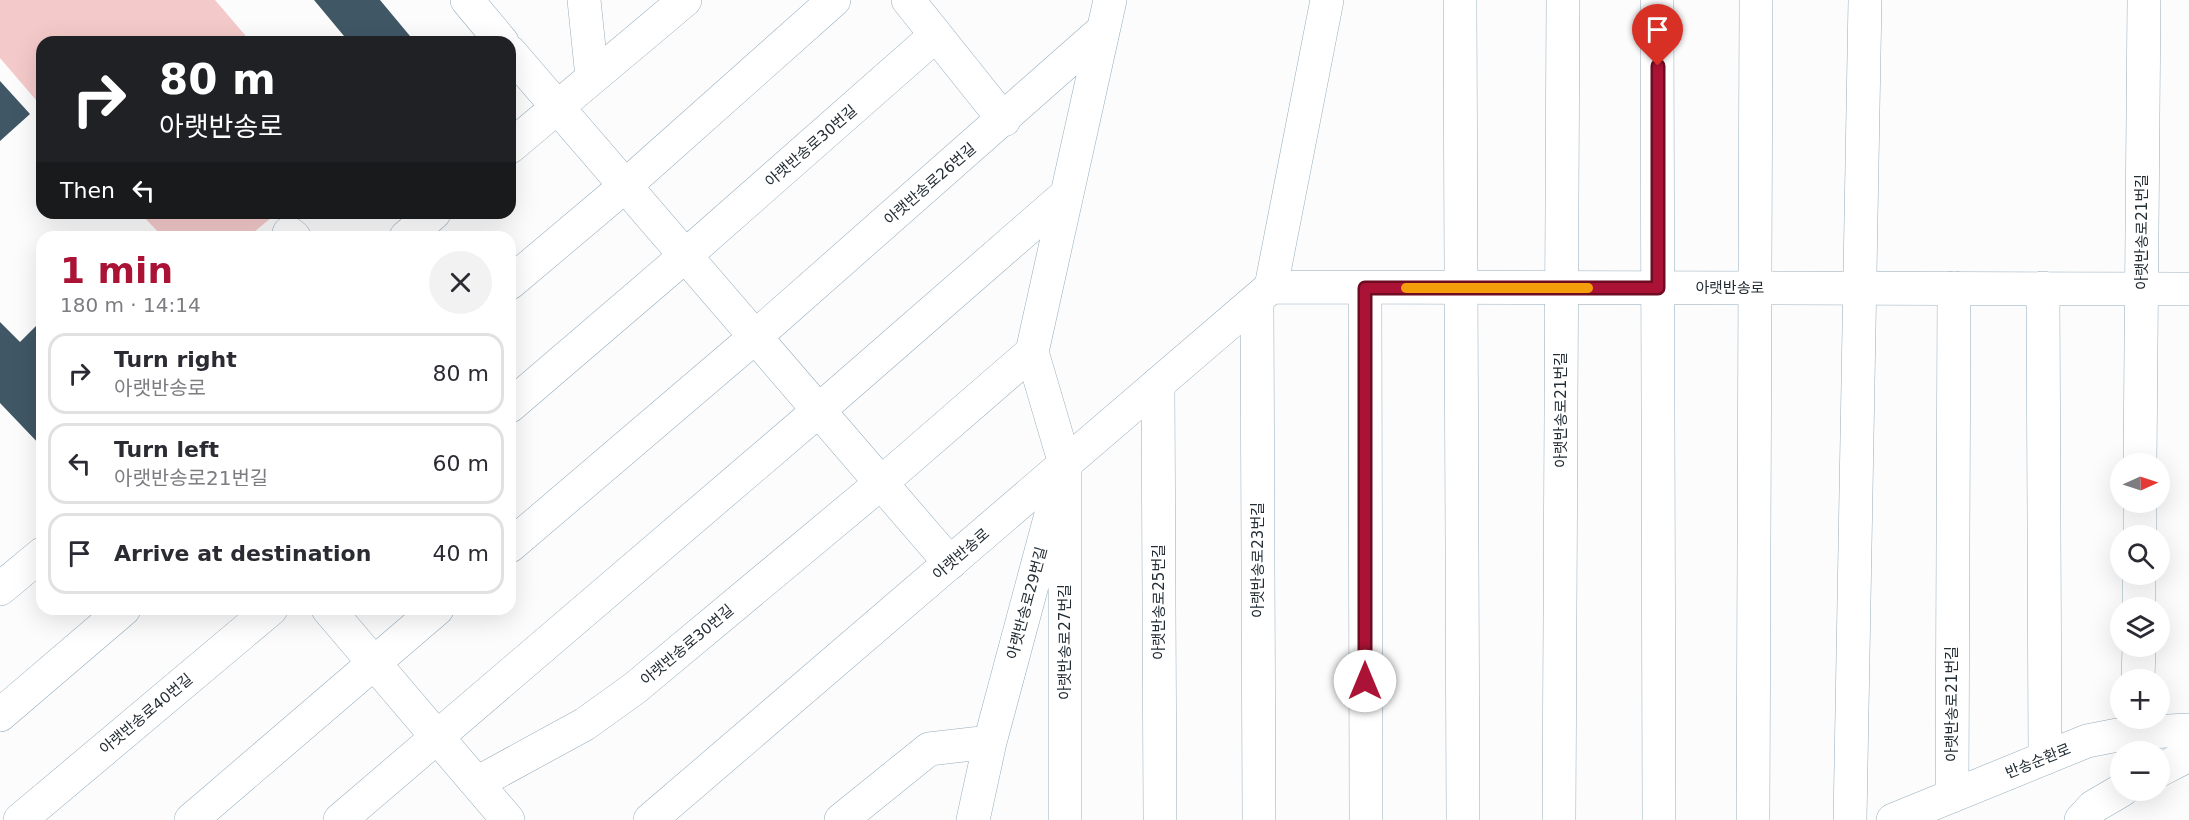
<!DOCTYPE html>
<html lang="en">
<head>
<meta charset="utf-8">
<style>
	body { margin:0; font-family:"DejaVu Sans","Noto Sans KR",sans-serif; background:#f2f2f3; color:#2b2b33; height:100vh; display:flex; flex-direction:column; font-size:22px; white-space:nowrap }
	* { box-sizing:border-box; margin:0 }
	p { font-size:20px; color:#7c7c81 }
	.icon { flex:none; width:33px; height:33px; fill:none; stroke:currentColor; stroke-width:2; stroke-linecap:round; stroke-linejoin:round }
	.map { position:relative; flex:1; overflow:hidden }
	.side { position:absolute; left:36px; top:231px; width:480px; height:384px; display:flex; flex-direction:column; background:#fff; border-radius:18px; box-shadow:0 6px 24px #0002 }
	.side>* { flex:none }
	.top-card { position:absolute; left:36px; top:36px; width:480px; height:183px; border-radius:18px; box-shadow:0 6px 24px #0002; background:#202124; color:#fff; overflow:hidden }
	.needle { width:39px; rotate:87deg }
	.buttons { position:absolute; left:2110px; top:453px; display:grid; gap:12px }
	.buttons a { display:grid; place-items:center; width:60px; height:60px; border-radius:50%; background:#fff; box-shadow:0 6px 24px #0002; font-size:30px }
	.pin { position:absolute; display:grid; place-items:center; width:51px; height:51px; color:#fff; margin:-62px -26px; border-radius:50% 50% 50% 0; rotate:-45deg; box-shadow:0 0 6px #0007 }
	.pin .icon { rotate:45deg }
	.me { position:absolute; width:66px; margin:-33px; rotate:0deg; stroke-linejoin:round; filter:drop-shadow(0 0 4px #0008) }
	.turn { display:flex; align-items:center; gap:21px; height:126px; padding:0 24px; font-size:27px }
	.turn .icon { width:78px; height:78px; stroke-width:2.5 }
	.turn b { display:block; font-size:42px; line-height:51px }
	.then { display:flex; align-items:center; height:57px; padding:0 24px; background:#0003; gap:12px; font-size:22px }
	.round { display:grid; place-items:center; flex:none; width:63px; height:63px; border-radius:32px; background:#f2f2f3 }
	.summary { display:flex; align-items:center; justify-content:space-between; height:102px; padding:0 24px }
	h1 { font-size:36px; font-weight:800; line-height:45px; color:#aa1335 }
	ul { padding:0; list-style:none }
	li { display:flex; align-items:center; gap:18px; height:81px; margin:0 12px 9px; padding:0 12px; border:3px solid #e1e1e2; border-radius:18px }
	li div { flex:1 }
	li b { display:block; font-size:22px }
	li em { font-style:normal }
	.map>svg:first-child { display:block }
	.green { fill:#f4c9ca }
	.building { fill:#405765 }
	.lines { fill:none; stroke-linecap:round; stroke-linejoin:round }
	.minor-casing { stroke:#95adbe; stroke-width:34 }
	.major-casing { stroke:#95adbe; stroke-width:34 }
	.minor { stroke:#fff; stroke-width:33 }
	.major { stroke:#fff; stroke-width:33 }
	.route-casing { stroke:#6e0c22; stroke-width:15 }
	.route { stroke:#aa1335; stroke-width:10 }
	.slow { stroke:#f59e0b; stroke-width:10 }
	.labels { text-anchor:middle; dominant-baseline:central; stroke-width:6; stroke-linejoin:round; paint-order:stroke }
	.street-label { font-size:15px; fill:#232d34; stroke:#fff }
</style>
</head>
<body>
<div class="map">
<svg width="2189" height="820" viewBox="0 0 2189 820">
	<rect width="100%" height="100%" fill="#fcfcfc"/>
	<path class="green" d="M0,0H215L251,42H42V107L0,58Z
		M140,213H277L248,237H163Z"/>
	<path class="building" d="M314,0H380L415,42H349Z
		M0,81L30,114L0,141Z
		M0,322L20,342L37,325L42,330V447L0,403Z"/>
	<g class="lines">
		<defs>
			<path id="minor" d="M467,0L502,42
				M584,0L592,77
				M908,0L1004,120
				M1460,0L1463,820
				M1657,0L1659,820
				M510,52L950,563
				M510,147L685,0
				M289,233L294,237
				M406,237L434,213
				M510,283L625,186L834,0
				M1365,288L1366,820
				M2043,288L2045,758
				M1257,300L1259,820
				M1158,384L1160,820
				M510,406L685,256L936,35
				M2140,464L2144,0
				M2140,536V502
				M510,546L755,337L1103,30
				M0,589L42,554
				M2139,608V574
				M328,609L508,820
				M2138,680L2139,646
				M0,715L124,609
				M2160,770L2189,755
				M477,783L585,724L635,688L881,483L1032,352
				M1952,796L1954,288
				M20,820L271,609
				M191,820L437,609
				M340,820L818,411L1067,194
				M841,820L929,749L990,742
				M973,820L990,742L1053,507
				M1065,820V464L1032,352L1110,0
				M1559,820L1563,0
				M1753,820L1756,0
				M1850,820L1865,0
				M2081,820L2093,807L2122,790"/>
			<path id="major" d="M1271,287L2189,289
				M650,820L1271,287L1327,0
				M1893,820L2087,741L2128,733L2189,730"/>
		</defs>
		<use href="#minor" class="minor-casing"/>
		<use href="#major" class="major-casing"/>
		<use href="#minor" class="minor"/>
		<use href="#major" class="major"/>
	</g>
	<g class="lines">
		<defs>
			<path id="route" d="M1365,681V288H1658V66"/>
		</defs>
		<use href="#route" class="route-casing"/>
		<use href="#route" class="route"/>
		<path class="slow" d="M1406,288H1588"/>
	</g>
	<g class="labels">
		<g class="street-label">
			<text transform="translate(811 146) rotate(-41)">아랫반송로30번길</text>
			<text transform="translate(930 184) rotate(-41)">아랫반송로26번길</text>
			<text transform="translate(2142 232) rotate(-90)">아랫반송로21번길</text>
			<text x="1730" y="288">아랫반송로</text>
			<text transform="translate(1561 410) rotate(-90)">아랫반송로21번길</text>
			<text transform="translate(961 554) rotate(-41)">아랫반송로</text>
			<text transform="translate(1258 560) rotate(-90)">아랫반송로23번길</text>
			<text transform="translate(1159 602) rotate(-90)">아랫반송로25번길</text>
			<text transform="translate(1027 603) rotate(-75)">아랫반송로29번길</text>
			<text transform="translate(1065 642) rotate(-90)">아랫반송로27번길</text>
			<text transform="translate(687 645) rotate(-40)">아랫반송로30번길</text>
			<text transform="translate(1952 704) rotate(-90)">아랫반송로21번길</text>
			<text transform="translate(146 714) rotate(-40)">아랫반송로40번길</text>
			<text transform="translate(2038 761) rotate(-22)">반송순환로</text>
		</g>
	</g>
</svg>
<div class="buttons">
<a><svg class="needle" viewBox="-14 -14 28 28"><path d="M0-13l5 13h-10z" fill="#e53935"/><path d="M0 13l5-13h-10z" fill="#7c7c81"/></svg></a>
<a><svg class="icon" aria-label="search" viewBox="0 0 24 24"><circle cx="10" cy="10" r="6"/><path d="M15 15l6 6"/></svg></a>
<a><svg class="icon" aria-label="layers" viewBox="0 0 24 24"><path d="M12 4l9 5-9 5-9-5zM3 14l9 5 9-5"/></svg></a>
<a>+</a>
<a>−</a>
</div>
<div class="pin" style="left:1658px;top:66px;background:#d93025"><svg class="icon" aria-label="arrive" viewBox="0 0 24 24"><path d="M6 21V4h12l-3 4 3 4H6"/></svg></div>
<svg class="me" style="left:1365px;top:681px" viewBox="-20 -20 40 40"><circle r="19" fill="#fff"/><path d="M0-13L10 11 0 6-10 11z" fill="#aa1335"/></svg>
<div class="top-card">
<div class="turn"><svg class="icon" aria-label="right" viewBox="0 0 24 24"><path d="M7 20v-9h11M14 6l5 5-5 5"/></svg><div><b>80 m</b>아랫반송로</div></div>
<div class="then">Then<svg class="icon" aria-label="left" viewBox="0 0 24 24"><path d="M17 20v-9H6M10 6l-5 5 5 5"/></svg></div>
</div>
<section class="side">
<div class="summary"><div><h1>1 min</h1><p>180 m · 14:14</p></div><a class="round"><svg class="icon" aria-label="close" viewBox="0 0 24 24"><path d="M6 6l12 12M18 6L6 18"/></svg></a></div>
<ul>
<li><svg class="icon" aria-label="right" viewBox="0 0 24 24"><path d="M7 20v-9h11M14 6l5 5-5 5"/></svg><div><b>Turn right</b><p>아랫반송로</p></div><em>80 m</em></li>
<li><svg class="icon" aria-label="left" viewBox="0 0 24 24"><path d="M17 20v-9H6M10 6l-5 5 5 5"/></svg><div><b>Turn left</b><p>아랫반송로21번길</p></div><em>60 m</em></li>
<li><svg class="icon" aria-label="arrive" viewBox="0 0 24 24"><path d="M6 21V4h12l-3 4 3 4H6"/></svg><div><b>Arrive at destination</b></div><em>40 m</em></li>
</ul>
</section>
</div>
</body>
</html>
